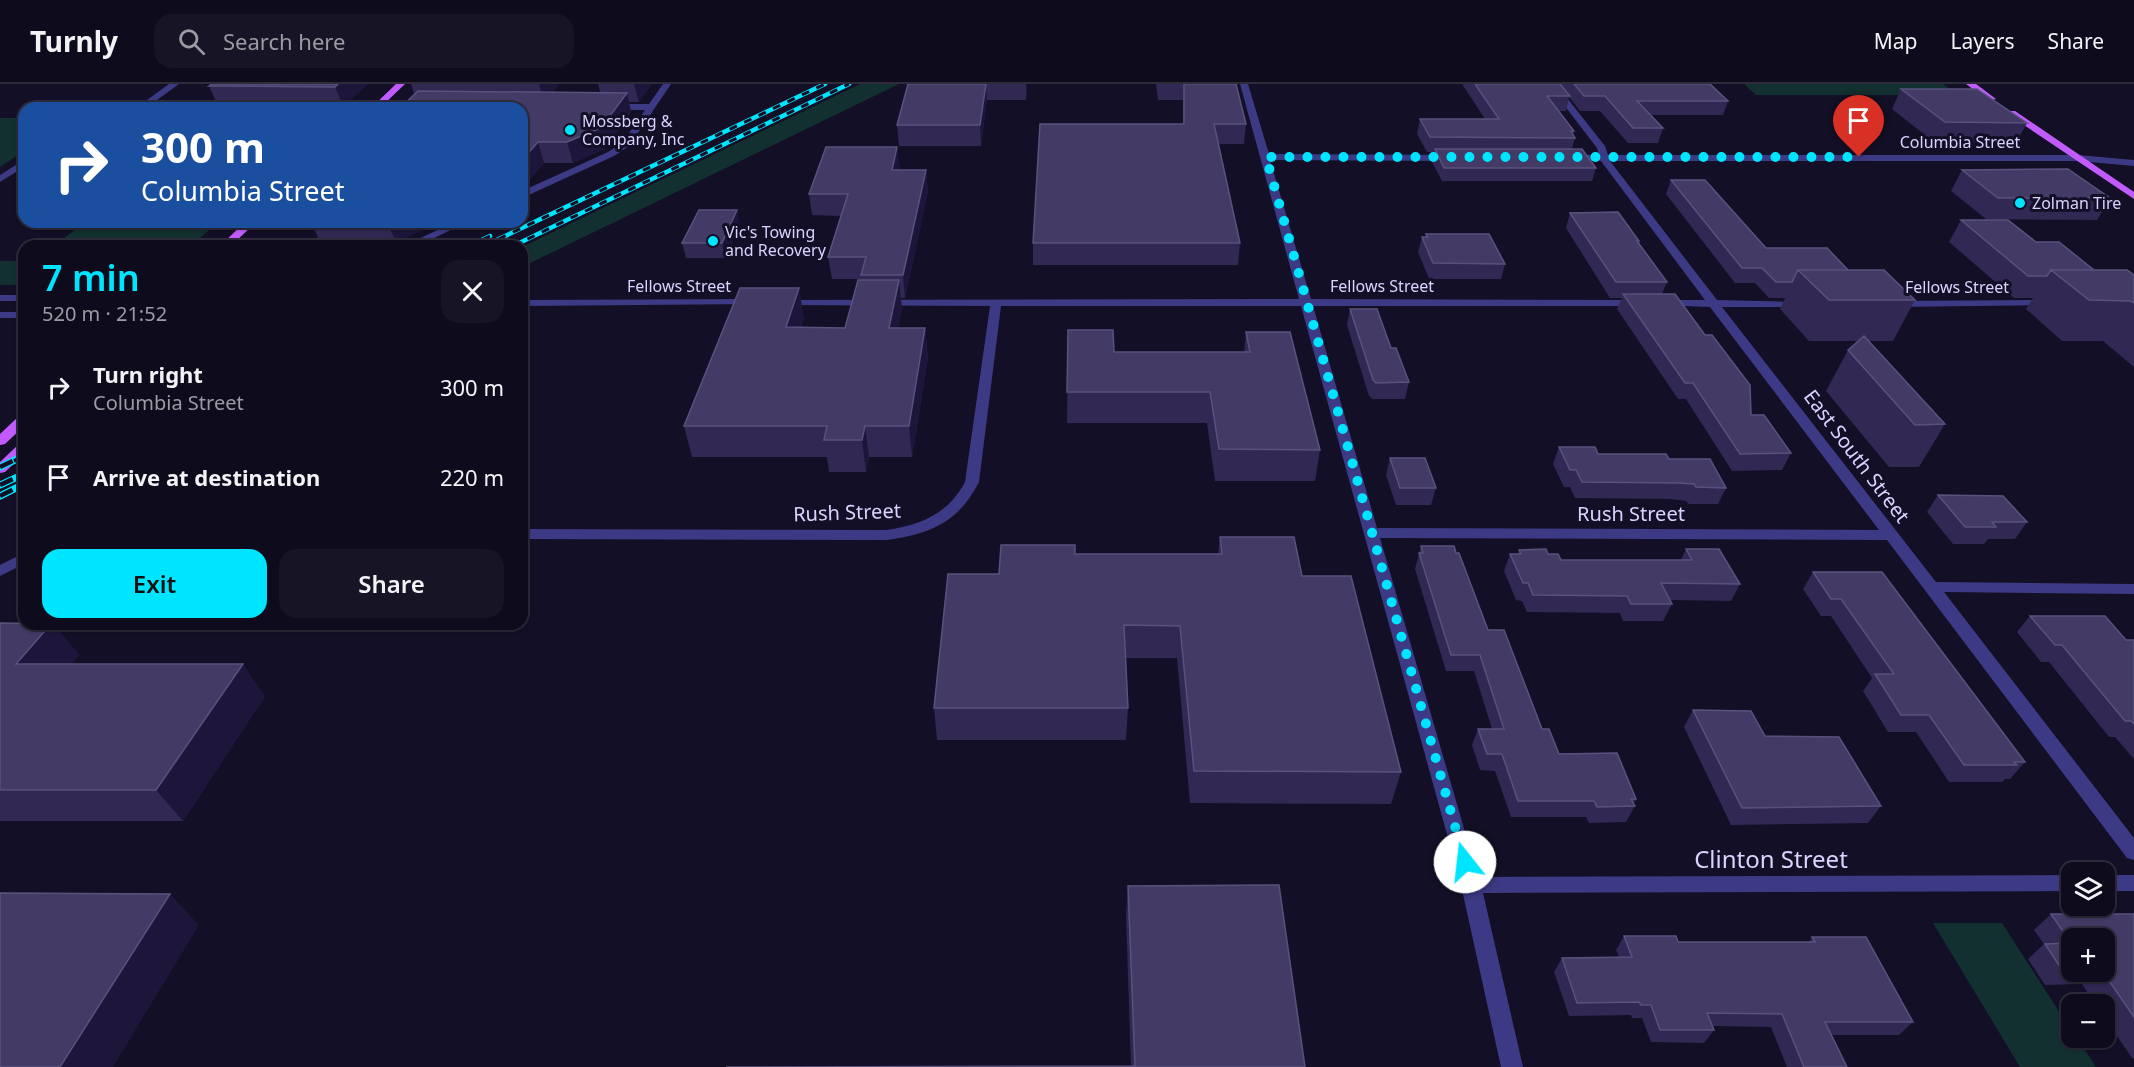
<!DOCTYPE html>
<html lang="en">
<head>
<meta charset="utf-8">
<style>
	body { margin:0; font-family:"Noto Sans",sans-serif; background:#171425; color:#f1f3f6; height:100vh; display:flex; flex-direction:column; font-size:22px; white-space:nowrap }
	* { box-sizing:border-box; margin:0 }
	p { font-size:20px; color:#9b9ba3 }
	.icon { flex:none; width:33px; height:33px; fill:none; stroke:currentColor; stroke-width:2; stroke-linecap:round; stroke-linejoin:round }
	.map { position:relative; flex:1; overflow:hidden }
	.panel { position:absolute; left:18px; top:156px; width:510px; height:390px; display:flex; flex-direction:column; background:#0e0b1c; border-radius:18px; box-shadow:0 2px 4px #0004,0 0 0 2px #2e2b3b }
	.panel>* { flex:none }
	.guide { position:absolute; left:18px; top:18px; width:510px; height:126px; border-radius:18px; box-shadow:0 2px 4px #0004,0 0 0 2px #2e2b3b; background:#1a4fa0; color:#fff; overflow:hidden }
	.controls { position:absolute; left:2061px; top:778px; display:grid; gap:12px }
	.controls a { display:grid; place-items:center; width:54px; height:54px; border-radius:12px; background:#0e0b1c; box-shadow:0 2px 4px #0004,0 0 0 2px #2e2b3b; font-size:30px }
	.pin { position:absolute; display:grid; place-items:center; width:51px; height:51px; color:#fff; margin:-62px -26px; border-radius:50% 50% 50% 0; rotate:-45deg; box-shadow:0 0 6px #0007 }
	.pin .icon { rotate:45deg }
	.me { position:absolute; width:66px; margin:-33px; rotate:344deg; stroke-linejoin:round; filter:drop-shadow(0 0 4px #0008) }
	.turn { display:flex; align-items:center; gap:21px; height:126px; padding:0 24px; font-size:27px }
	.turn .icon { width:78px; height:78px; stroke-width:2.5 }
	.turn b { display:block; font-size:42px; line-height:51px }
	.round { display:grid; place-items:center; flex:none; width:63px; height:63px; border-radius:18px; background:#171425 }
	.head { display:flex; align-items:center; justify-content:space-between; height:102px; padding:0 24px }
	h1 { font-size:36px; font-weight:600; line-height:45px; color:#00e5ff }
	.primary-button { display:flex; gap:12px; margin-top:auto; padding:12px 24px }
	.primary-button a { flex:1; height:69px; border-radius:18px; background:#00e5ff; color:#111; font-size:24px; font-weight:600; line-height:69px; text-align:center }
	.primary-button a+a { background:#171425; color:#f1f3f6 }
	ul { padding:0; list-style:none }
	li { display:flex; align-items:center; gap:18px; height:90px; padding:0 24px }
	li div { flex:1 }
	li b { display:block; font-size:22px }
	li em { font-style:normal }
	header { display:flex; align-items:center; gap:36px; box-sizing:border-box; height:84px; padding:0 30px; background:#0e0b1c; border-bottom:2px solid #2e2b3b }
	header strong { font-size:28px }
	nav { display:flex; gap:33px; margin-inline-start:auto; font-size:21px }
	.search { width:420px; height:54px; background:#171425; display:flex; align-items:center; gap:15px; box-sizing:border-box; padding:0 21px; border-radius:18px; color:#9b9ba3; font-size:22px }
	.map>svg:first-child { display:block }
	.green { fill:#12302f }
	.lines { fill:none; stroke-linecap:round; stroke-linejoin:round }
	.minor { fill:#3d3a85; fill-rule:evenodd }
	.major { fill:#c25bff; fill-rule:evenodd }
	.rail-far2-casing { stroke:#00e5ff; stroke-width:4.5 }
	.rail-far1-casing { stroke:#00e5ff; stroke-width:5 }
	.rail-casing { stroke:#00e5ff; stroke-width:7 }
	.rail-far2 { stroke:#130f26; stroke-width:3; stroke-dasharray:8; stroke-linecap:butt }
	.rail-far1 { stroke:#130f26; stroke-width:4; stroke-dasharray:10; stroke-linecap:butt }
	.rail { stroke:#130f26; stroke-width:4.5; stroke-dasharray:14; stroke-linecap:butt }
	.wall { fill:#312854; fill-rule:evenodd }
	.shaded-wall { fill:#1d163a }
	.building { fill:#433a66; stroke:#5a527e; stroke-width:1.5 }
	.route { stroke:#00e5ff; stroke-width:10; stroke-dasharray:0 18 }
	.poi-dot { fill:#00e5ff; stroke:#130f26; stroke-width:2 }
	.labels { text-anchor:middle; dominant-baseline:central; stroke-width:6; stroke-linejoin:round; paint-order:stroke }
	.far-poi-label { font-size:16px; fill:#d9d4ff; stroke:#130f26; text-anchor:start }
	.far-street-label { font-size:16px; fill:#d9d4ff; stroke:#130f26 }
	.street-label { font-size:20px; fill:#d9d4ff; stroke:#130f26 }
	.near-street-label { font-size:24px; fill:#d9d4ff; stroke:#130f26 }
</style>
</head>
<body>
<header>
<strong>Turnly</strong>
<div class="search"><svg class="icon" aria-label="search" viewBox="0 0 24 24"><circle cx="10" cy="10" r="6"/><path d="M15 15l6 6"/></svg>Search here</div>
<nav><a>Map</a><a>Layers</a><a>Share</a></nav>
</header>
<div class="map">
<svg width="2134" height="983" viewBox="0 0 2134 983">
	<rect width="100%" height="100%" fill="#130f26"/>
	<path class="green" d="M860,0H899L522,183V163Z
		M1744,0H1943L1959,11H1756Z
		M0,34H24V67L0,83Z
		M85,138H218L191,162H54Z
		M0,177H24V201H0Z
		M1933,839H2002L2071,946L2072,954H2077L2096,983H2020Z"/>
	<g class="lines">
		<path class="minor" d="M169,0H179L146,24H136Z
			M663,0H671L629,62L614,72L522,114V107L608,68L623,58L645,26H610L606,23L610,20H649Z
			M1240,0H1248L1269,70L1452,71L1457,74L1452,77L1270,76L1311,215L1639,216L1645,219L1639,222H1313L1377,444L1879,446L1710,223L1659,221L1657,219L1663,216H1705L1601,77L1566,76V72L1569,71H1599L1597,64L1548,0H1556L1605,62L1608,71H2078L2134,76V82L2078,77H1610L1717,216L1805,218L1807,220L1801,223H1722L1936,498L2134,500V510L1944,508L2134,754V776L2127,774L1887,456L1380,454L1478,793L2072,791V807L1483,809L1523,983H1501L1461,801L1301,222H1001L979,398C958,439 930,450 886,456L522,455V445L886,446C921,441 948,430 965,398L990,222L781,221L775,218L777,216L1299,215Z
			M421,20L425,24H389L393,21Z
			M24,76V83L0,98V91Z
			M454,138H467L418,162H404Z
			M0,211H24V217H0Z
			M754,215L758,216V220L522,222V216Z
			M2050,216L2056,219L2054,221L1894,223L1888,220L1894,217Z
			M0,228H24V234H0Z
			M24,469V480L0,492V481Z
			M2104,791H2134V807H2104Z"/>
		<path class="major" d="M396,0H405L380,24H371Z
			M1966,0H1976L1996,15L1989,17Z
			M2009,27H2015L2134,108V115L2009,31Z
			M245,138H256L231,162H220Z
			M24,331V342L5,360L0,361V350L19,332Z
			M24,359V370L5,388L0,389V378L19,360Z"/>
		<defs>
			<path id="rail-far2" d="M469,162L490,152
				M484,162L825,0
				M513,162L849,0"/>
			<path id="rail-far1" d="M14,377L24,372"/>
			<path id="rail" d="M0,383L17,375
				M0,401L24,390
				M0,412L24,400"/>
		</defs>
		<use href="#rail-far2" class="rail-far2-casing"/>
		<use href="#rail-far1" class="rail-far1-casing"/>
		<use href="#rail" class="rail-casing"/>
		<use href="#rail-far2" class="rail-far2"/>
		<use href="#rail-far1" class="rail-far1"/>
		<use href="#rail" class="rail"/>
	</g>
	<path class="wall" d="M212,0H368L343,22H218L209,2Z
		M411,0H559L553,8H600L598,0H652L639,18H629L631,28L606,64L573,79H544L526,100L414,10Z
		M908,0H1027L1026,16H987L981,62H899L897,41Z
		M1156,0H1236L1246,40L1244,60H1219L1240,159L1238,181H1033V159L1183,40V16H1158Z
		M1462,0H1710L1728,17L1723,31H1651L1663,44L1658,59H1628L1600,27H1580L1569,13L1566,27H1558L1574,47L1573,50L1575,54L1572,65L1596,84L1592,97H1442L1432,78L1434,68H1427L1417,50L1420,35H1485Z
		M1901,5L2027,39L2016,59H1935L1892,25Z
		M897,63L899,86H926L928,107L905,214H901L902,225L898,244H925L928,274L912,373H869L866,388H829L827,373H692L684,342L804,234L801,243L845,244L862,195H832L828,173L841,132L812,131L809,110Z
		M1962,86L2110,114L2097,136L1986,135L1951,107Z
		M1671,96L1766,164L1848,186L1915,216L1893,257H1868L1945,340L1919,383H1889L1826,307L1848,266L1859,257H1809L1780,225L1785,214H1769L1755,199H1735L1666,110Z
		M1570,129L1639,157V159L1667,198L1662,210L1751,331L1791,369L1782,386L1732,387L1686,315H1678L1617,225L1622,214H1610L1566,144Z
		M1961,136L2036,158L2094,186L2134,191V283L2103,257H2062L2026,225L2033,214H2014L1949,158Z
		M311,138H440L396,158H320Z
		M740,141L725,174H686L682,159Z
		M1426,150L1505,180L1501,195H1429L1418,168L1422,153H1425Z
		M1350,225L1391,264L1409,298L1405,315H1373L1369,312L1347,241Z
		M1068,246L1114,268H1244L1246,248L1320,366L1315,397H1215L1207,339H1067Z
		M1559,363L1598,370L1669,375L1726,404L1718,420H1689L1686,417L1671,415L1575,414L1570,403H1564L1553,380Z
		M1390,374L1436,404L1431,421H1396L1386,391Z
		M1938,411L2027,438L2015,455H1988L1984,460H1953L1927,428Z
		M1220,453L1302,492L1401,688L1391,720L1190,719L1177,574H1125L1128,624L1126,656H937L934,624L999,490L1075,470H1218Z
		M1421,462L1488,546L1542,645L1559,670L1636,715L1634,719L1635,722L1626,738L1589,739L1586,733H1511L1495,687L1480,686L1472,661L1478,645H1492L1474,587H1446L1415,485Z
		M1686,465L1740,500L1731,517L1670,516L1672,520L1663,537H1623L1620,529L1527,528L1522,517L1516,516L1504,487L1510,470H1518L1519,466L1548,470L1561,476H1681Z
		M1813,488L2025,678L2010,695H2005L2002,698H1949L1916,648H1888L1863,607L1872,594L1831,532H1821L1803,505Z
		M2030,532L2126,556H2134V675L2115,653H2109L2049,578H2041L2017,548Z
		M0,539L53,540L79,571L71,580L265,612L183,737H0Z
		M1693,626L1765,652L1881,722L1868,739L1731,741L1684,643Z
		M1128,802L1305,983L1131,982L1126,833Z
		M2051,830H2134V974H2132L2104,933V921H2096L2082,900L2045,901L2028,875L2044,860L2034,846ZM2072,855L2104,888H2072Z
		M1624,852L1678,858H1809L1812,853L1913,938L1899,951H1832L1847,983H1787L1771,943L1713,942L1714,946L1704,959L1651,958L1642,934H1632L1631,931L1569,932L1554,888L1562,874L1619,873L1616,866Z"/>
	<path class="shaded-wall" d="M338,0H368L343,22L335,3Z
		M539,0H559L544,18Z
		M634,0H652L639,18Z
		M986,0L987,16L981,62L980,41Z
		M1026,0H1027L1026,16Z
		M627,9L631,28L606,64L573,79L567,58Z
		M538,58L544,79L526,100L522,102V76Z
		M897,63L900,84L894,107L892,86Z
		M926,86L928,107L905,214L903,191Z
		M737,126L740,141L725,174L722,159Z
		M387,138H440L396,158Z
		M899,196L902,225L892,274L889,244Z
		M799,204L804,234L791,273L786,243Z
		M925,244L928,274L912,373L909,342Z
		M865,342L869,373L866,388L862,356Z
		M51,540H53L79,571L45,612L16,580Z
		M243,580L265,612L183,737L156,706Z
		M170,810L199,841L113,983H60Z"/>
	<path class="building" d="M212,0H338L335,3L209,2Z
		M908,0H986L980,41H897Z
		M1184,0H1236L1246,40H1214L1240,159H1033L1040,40H1184Z
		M1475,0H1560L1570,12H1547L1574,47H1571L1575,54L1430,53L1420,35H1499Z
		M1574,0H1710L1728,17H1637L1663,44H1633L1605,12H1584Z
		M1901,5H1977L2027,39L1945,38Z
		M418,7L627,9L601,44L567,58H538L522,76V24H400Z
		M826,63H897L892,86H926L903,191H861L866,173H828L848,110H809Z
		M1435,65H1582L1596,84H1444Z
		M2068,85L2110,114H1998L1962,86Z
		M1671,96H1705L1766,164H1827L1848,186H1798L1792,198H1776L1762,184H1742Z
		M699,126H737L722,159H682Z
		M1618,128L1639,157H1637L1667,198H1616L1570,129Z
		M1961,136H2008L2036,158H2059L2094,186H2051L2047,192H2028Z
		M1426,150H1489L1505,180L1433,179L1422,153H1428Z
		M1798,186H1884L1915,216H1829Z
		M2051,186H2127L2134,191V219L2130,217L2089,216Z
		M858,196H899L889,244H925L909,342H865L862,356H824L827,342H684L740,204H799L786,243L845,244Z
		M1623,210H1675L1705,251H1712L1750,301L1751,331H1764L1791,369L1740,370L1693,299H1685Z
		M1350,225H1377L1391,264H1396L1409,298L1376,299L1373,296Z
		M1068,246H1113L1114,268H1250L1246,248H1290L1320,366L1219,365L1210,308H1067Z
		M1864,252L1945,340L1915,341L1848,266Z
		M1559,363H1595L1598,370H1666L1669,375H1710L1726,404L1696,403L1694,400L1678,399L1582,398L1576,386H1570Z
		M1390,374H1425L1436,404H1400Z
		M1938,411L2003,412L2027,438H1992L1996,443H1965Z
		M1220,453H1294L1302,492H1351L1401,688L1194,687L1180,542L1124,541L1128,624H934L948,490H999L1001,461H1075V470H1222Z
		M1421,462H1454L1456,469H1459L1488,546H1504L1542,645H1549L1559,670L1617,669L1636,715H1631L1635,722L1597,723L1594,717H1518L1502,670H1487L1478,645H1504L1480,571H1451L1419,469H1423Z
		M1546,465L1548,470H1558L1561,476H1692L1686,465H1719L1740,500L1661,499L1672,520H1631L1627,512L1533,511L1528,499H1523L1510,470H1521L1519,466Z
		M1813,488H1882L2025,678H2014L2017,681H1964L1929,631H1901L1875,590H1894L1841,515H1831Z
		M2030,532H2105L2126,556H2134V640L2131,637H2125L2062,561H2055Z
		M0,539L51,540L16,580H243L156,706H0Z
		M1693,626L1751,627L1765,652L1839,653L1881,722L1742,724Z
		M1279,801L1305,983H726L1135,982L1128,802Z
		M0,809L170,810L60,983H0Z
		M2051,830H2134V933L2103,888H2104V855H2072V886H2062L2045,860L2071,859Z
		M1624,852H1676L1678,858H1815L1812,853H1866L1913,938H1825L1847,983H1804L1782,930L1707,929L1714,946H1660L1651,921H1641L1639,918L1577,919L1562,874L1632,873Z"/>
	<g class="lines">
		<path class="route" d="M1465,778L1266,73H1859"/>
	</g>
	<g class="poi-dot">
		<circle cx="570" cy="46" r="6"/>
		<circle cx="2020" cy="119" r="6"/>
		<circle cx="713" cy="157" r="6"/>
	</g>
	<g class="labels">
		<g class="far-poi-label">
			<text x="582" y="37">Mossberg &amp;<tspan x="582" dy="18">Company, Inc</tspan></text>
			<text x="2032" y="119">Zolman Tire</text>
			<text x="725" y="148">Vic's Towing<tspan x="725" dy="18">and Recovery</tspan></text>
		</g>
		<g class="far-street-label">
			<text x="1960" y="58">Columbia Street</text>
			<text x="679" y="202">Fellows Street</text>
			<text x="1382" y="202">Fellows Street</text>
			<text x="1957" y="203">Fellows Street</text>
		</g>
		<g class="street-label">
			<text transform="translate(1857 372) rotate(53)">East South Street</text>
			<text transform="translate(847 428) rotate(-2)">Rush Street</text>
			<text x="1631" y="429">Rush Street</text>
		</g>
		<g class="near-street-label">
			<text x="1771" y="774">Clinton Street</text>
		</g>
	</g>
</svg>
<div class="controls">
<a><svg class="icon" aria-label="layers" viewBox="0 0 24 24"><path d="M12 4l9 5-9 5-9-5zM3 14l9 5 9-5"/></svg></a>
<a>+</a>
<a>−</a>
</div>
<div class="pin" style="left:1859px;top:73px;background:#d93025"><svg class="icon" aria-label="arrive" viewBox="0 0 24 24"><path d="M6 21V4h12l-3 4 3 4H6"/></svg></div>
<svg class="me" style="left:1465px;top:778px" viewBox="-20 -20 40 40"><circle r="19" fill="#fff"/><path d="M0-13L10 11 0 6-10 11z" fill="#00e5ff"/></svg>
<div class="guide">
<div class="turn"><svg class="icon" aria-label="right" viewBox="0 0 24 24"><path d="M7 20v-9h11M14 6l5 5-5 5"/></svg><div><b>300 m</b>Columbia Street</div></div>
</div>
<section class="panel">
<div class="head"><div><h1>7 min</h1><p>520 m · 21:52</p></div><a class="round"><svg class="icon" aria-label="close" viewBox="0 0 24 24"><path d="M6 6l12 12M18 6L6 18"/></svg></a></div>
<ul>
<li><svg class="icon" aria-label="right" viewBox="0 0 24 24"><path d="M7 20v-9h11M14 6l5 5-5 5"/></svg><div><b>Turn right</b><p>Columbia Street</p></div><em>300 m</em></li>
<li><svg class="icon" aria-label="arrive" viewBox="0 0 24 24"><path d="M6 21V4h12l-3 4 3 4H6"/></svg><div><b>Arrive at destination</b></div><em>220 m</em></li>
</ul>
<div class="primary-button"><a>Exit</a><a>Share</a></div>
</section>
</div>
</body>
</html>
